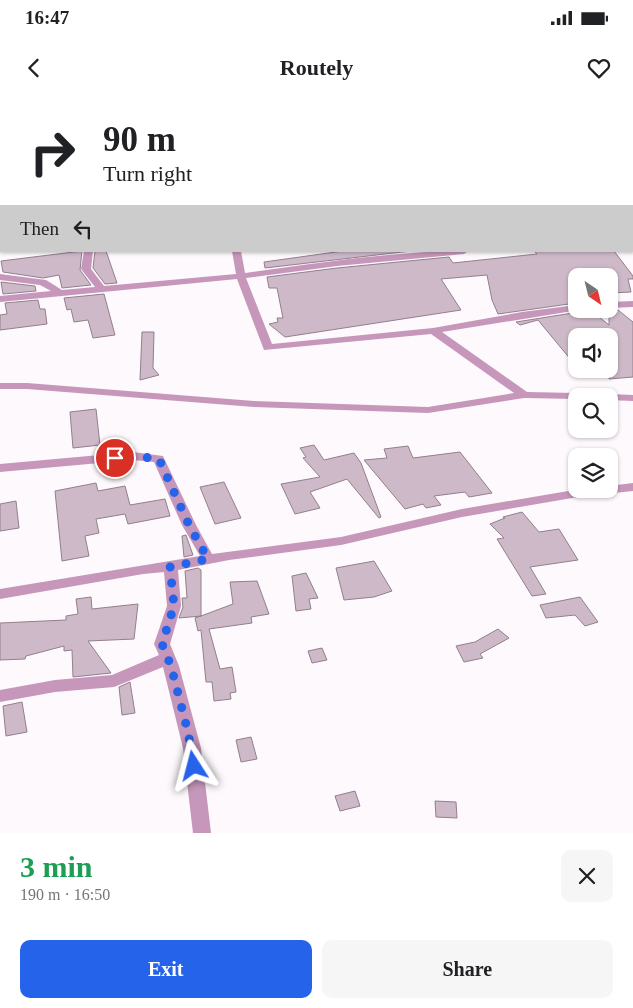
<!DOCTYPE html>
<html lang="en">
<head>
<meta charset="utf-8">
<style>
	body { margin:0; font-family:Georgia,serif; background:#f6f6f6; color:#202124; height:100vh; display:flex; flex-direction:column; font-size:19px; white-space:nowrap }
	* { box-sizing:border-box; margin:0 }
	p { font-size:16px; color:#757577 }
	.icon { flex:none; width:28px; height:28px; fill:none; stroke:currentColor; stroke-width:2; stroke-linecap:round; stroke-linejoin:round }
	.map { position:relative; height:733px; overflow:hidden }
	.drawer { display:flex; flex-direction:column; background:#fff; flex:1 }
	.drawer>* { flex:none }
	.guide { position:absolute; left:0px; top:0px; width:634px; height:152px; box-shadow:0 1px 4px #0004; background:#fff; color:#202124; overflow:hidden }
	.needle { width:32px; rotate:145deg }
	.fabs { position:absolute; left:568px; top:168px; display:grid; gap:10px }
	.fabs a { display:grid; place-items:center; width:50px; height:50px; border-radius:10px; background:#fff; box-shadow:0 1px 4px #0004; font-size:25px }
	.pin { position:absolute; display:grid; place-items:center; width:42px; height:42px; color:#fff; margin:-21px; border:2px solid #fff; border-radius:50%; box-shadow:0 1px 5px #0007 }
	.me { position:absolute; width:55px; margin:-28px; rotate:351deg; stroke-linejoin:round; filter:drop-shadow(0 0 4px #0008) }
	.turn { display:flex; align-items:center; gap:18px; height:105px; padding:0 20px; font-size:22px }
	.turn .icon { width:65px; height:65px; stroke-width:2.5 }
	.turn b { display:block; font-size:35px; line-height:42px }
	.then { display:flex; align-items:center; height:48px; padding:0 20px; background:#0003; gap:10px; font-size:19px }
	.round { display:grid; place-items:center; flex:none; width:52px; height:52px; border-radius:10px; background:#f6f6f6 }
	.overview { display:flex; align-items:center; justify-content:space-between; height:85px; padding:0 20px }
	h1 { font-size:30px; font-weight:800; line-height:38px; color:#1e9e55 }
	.button { display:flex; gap:10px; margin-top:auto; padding:10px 20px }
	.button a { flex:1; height:58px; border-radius:10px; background:#2563eb; color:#fff; font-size:20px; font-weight:800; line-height:58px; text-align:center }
	.button a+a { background:#f6f6f6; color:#202124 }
	.status { display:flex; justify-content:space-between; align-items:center; height:35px; padding:0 25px; background:#fff; direction:ltr }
	.status svg { height:14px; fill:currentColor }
	header { display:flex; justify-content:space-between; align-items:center; height:65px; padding:0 20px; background:#fff; font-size:22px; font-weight:800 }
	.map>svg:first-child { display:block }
	.green { fill:#eab8dd }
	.building { fill:#ceb9c8; stroke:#927f8d }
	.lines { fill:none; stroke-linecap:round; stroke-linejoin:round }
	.minor { fill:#c697ba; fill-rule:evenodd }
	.route { stroke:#2563eb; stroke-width:9; stroke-dasharray:0 16.2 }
</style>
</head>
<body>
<div class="status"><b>16:47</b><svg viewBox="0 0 49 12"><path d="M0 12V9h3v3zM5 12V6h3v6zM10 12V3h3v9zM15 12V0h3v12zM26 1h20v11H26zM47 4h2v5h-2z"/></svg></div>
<header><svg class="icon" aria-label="back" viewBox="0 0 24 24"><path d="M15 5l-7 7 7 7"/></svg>Routely<svg class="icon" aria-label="heart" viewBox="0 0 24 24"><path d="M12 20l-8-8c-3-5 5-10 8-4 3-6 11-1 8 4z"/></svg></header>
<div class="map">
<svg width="633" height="733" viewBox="0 0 633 733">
	<rect width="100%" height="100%" fill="#fdf9fc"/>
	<path class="green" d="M0,0H357L359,1H1L0,129Z"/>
	<path class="building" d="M82,151L80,170L91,185L62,188L59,175L43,178L3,172L1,161Z
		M95,151H106L117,183L105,184L93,168Z
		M343,151H411L265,168L264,162Z
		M534,151H614L633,176V179H628L631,192L609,193V174L576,175V203L498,214L492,200L487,175L441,179L461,210L285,237L269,224L278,222L277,218H283L277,188H269L267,177L337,168L449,157L453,163L537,154Z
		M1,182L35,186L36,191L3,194Z
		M104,194L115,235L93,238L88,220L74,222L71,209L67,210L64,198Z
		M38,200L40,209H45L47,224L0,230V215L7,214L5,203Z
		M582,209H589L609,225V210H618L633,222V277L609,279V236H576V266L538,220L520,225L516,222L579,212Z
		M142,232H154L153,268L159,275L140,280Z
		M96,309L100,345L73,348L70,312Z
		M314,345L324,360L354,353L361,363L381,417L379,418L347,379L310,392L320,408L295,414L281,384L320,377L303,358L306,357L300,348Z
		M408,346L413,358L460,352L492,393L469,397L465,392L434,396L441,405L426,408L423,404L405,409L364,360L387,358L384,349Z
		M224,382L241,418L215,424L200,387Z
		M96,383L98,391L125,386L130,405L165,399L170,416L128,424L125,414L96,419L99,433L85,436L89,456L62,461L55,391Z
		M16,401L19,428L0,431V404Z
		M522,412L539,432L559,429L578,460L530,467L546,494L532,496L497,439L504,438L490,424L505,418L503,417Z
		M186,435L193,455L184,457L182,436Z
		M374,461L392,491L374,497L344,500L336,468Z
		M198,468L201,470V516L233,504L230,482L257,481L269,514L251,517L252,523L209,529L220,569L232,567L236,592L230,593L231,599L214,601L212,582H206L201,530L198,531L195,518L201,516L179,518L183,507L182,498H187L185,471Z
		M306,473L318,498L309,499L311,509L296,511L292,476Z
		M91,497L92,509L138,504L134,539L88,541L111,573L73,577L72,550L64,551V546L26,556L25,559L0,560V523L66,520V516L78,514L76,499Z
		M580,497L598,522L585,526L575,515L546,518L540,505Z
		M498,529L509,538L480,554L483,558L464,562L456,546L475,542Z
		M322,548L327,560L312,563L308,551Z
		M130,582L135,613L122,615L119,587Z
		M22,602L27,632L6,636L3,606Z
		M251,637L257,659L241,662L236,640Z
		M355,691L360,706L340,711L335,696Z
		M435,701L456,702L457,718L436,717Z"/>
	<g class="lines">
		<path class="minor" d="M481,0H488V1H482Z
			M632,130H633V136H632Z
			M84,151H93L91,169L104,186L236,174L232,151H241L245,173C319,163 393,151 468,151L464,154L337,166L246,178L272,244L433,228L522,212L576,205V209H580L579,210L442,232L527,292L576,293L582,296H576V299L524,298L428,313L254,307L27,289H0V283H27L254,301L428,307L514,293L431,234L264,250L237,179L0,202V196L51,191L40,185L0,180V174L46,180L62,190L95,187L81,169Z
			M633,201V207L609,208V202Z
			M609,294L633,295V301L609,300V296H604Z
			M133,352L163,356L196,425L212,454L341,437L462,409L580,389H609V386L633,383V391L584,396L462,417L341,445L229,460L178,470L181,506L170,544L179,566L201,648L211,733H193L183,648L163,567L114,587L55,592L0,602V590L55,580L112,575L159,555L154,544L167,506L164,472L143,474L0,499V489L200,456L182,425L154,362L133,360L0,372V364Z"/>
	</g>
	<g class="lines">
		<path class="route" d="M115,358L134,356L159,359L189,425L208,459L170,467L174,506L162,544L171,566L188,632L194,666"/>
	</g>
</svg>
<div class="fabs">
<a><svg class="needle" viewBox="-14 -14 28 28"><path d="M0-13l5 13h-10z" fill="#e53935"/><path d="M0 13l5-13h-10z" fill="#757577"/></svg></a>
<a><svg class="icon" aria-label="sound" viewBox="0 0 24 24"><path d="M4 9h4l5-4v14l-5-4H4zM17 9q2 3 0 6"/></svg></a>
<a><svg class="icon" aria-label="search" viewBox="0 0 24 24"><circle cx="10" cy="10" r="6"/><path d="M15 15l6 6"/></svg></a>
<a><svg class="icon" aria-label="layers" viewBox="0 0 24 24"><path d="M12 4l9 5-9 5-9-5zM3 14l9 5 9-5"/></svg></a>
</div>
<div class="pin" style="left:115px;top:358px;background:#d93025"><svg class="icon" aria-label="arrive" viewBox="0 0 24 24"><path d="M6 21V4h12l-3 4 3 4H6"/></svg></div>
<svg class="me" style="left:194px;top:666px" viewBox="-20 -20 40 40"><path d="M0-17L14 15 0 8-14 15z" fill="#2563eb" stroke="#fff" stroke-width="4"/></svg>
<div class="guide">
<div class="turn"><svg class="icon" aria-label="right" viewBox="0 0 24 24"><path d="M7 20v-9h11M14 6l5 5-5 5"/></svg><div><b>90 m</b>Turn right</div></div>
<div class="then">Then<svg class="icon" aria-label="left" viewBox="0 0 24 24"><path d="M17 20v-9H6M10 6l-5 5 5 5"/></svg></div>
</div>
</div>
<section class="drawer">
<div class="overview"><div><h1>3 min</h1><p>190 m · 16:50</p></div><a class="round"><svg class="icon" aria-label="close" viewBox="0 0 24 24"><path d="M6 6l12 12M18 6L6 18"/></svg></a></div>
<div class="button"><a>Exit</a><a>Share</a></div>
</section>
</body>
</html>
